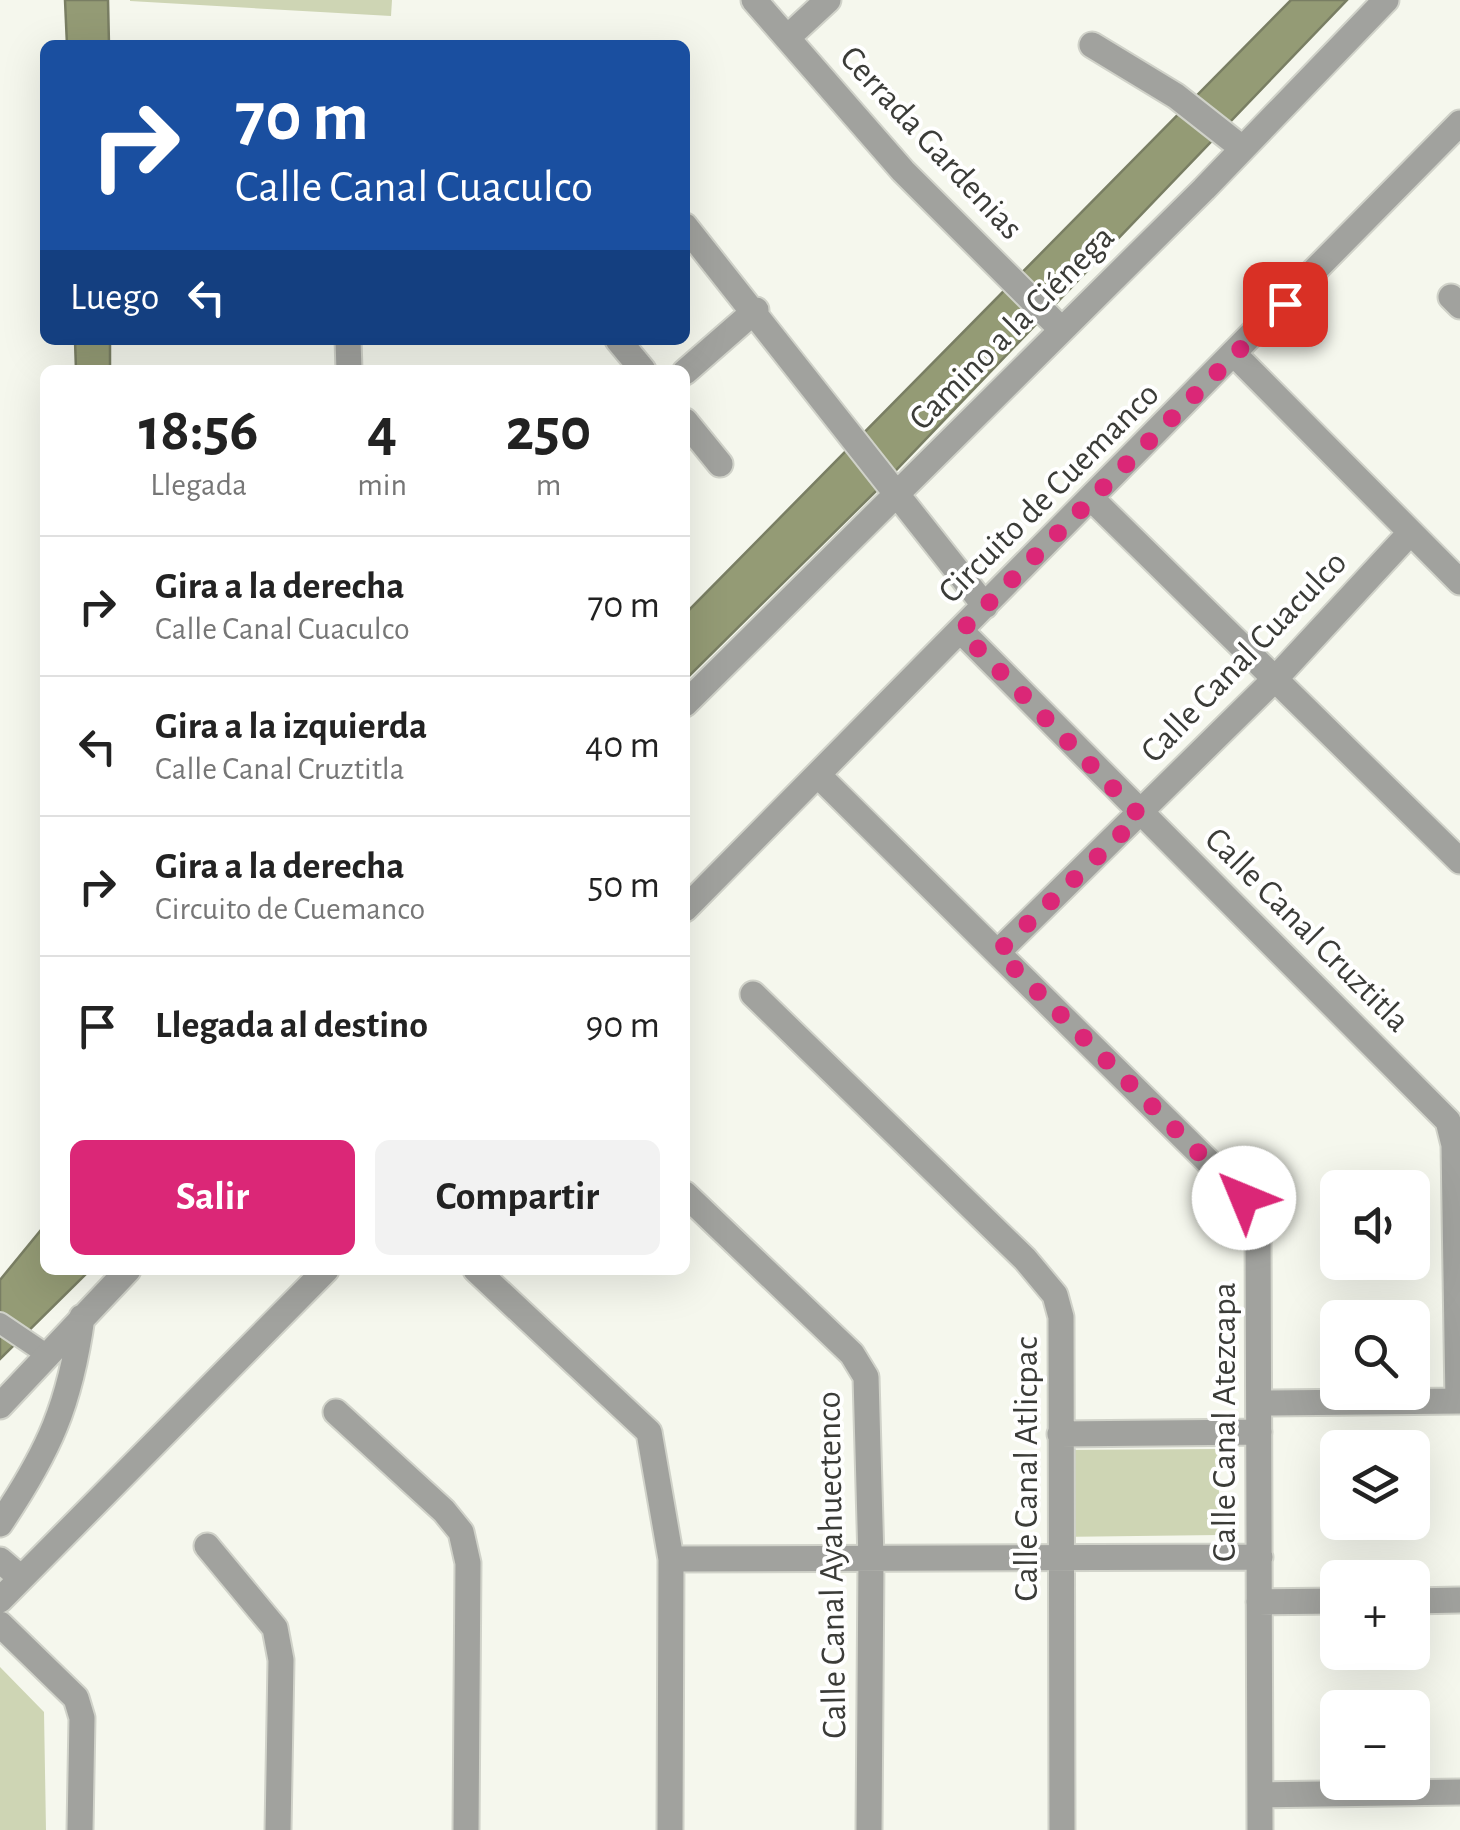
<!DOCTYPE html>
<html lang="es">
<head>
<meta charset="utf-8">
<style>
	body { margin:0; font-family:"Alegreya Sans",sans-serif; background:#f2f2f2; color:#222; height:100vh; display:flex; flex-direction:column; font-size:38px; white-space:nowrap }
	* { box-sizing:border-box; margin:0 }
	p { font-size:32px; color:#767676 }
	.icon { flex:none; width:55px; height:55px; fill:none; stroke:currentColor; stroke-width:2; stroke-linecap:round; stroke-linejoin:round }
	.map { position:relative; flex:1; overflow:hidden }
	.panel { position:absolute; left:40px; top:365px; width:650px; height:910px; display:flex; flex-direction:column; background:#fff; border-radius:15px; box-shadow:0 10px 40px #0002 }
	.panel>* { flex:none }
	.guide { position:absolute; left:40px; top:40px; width:650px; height:305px; border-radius:15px; box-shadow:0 10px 40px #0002; background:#1a4fa0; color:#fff; overflow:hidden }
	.controls { position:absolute; left:1320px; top:1170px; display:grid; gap:20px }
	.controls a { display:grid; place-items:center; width:110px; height:110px; border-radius:15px; background:#fff; box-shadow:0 10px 40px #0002; font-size:50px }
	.pin { position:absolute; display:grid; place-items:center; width:85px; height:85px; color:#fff; margin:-42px; border-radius:20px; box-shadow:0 5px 15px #0006 }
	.me { position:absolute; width:110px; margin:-55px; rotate:315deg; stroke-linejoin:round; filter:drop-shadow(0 0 8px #0008) }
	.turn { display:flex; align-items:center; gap:35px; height:210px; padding:0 30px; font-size:45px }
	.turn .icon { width:130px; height:130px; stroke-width:2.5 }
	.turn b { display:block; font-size:70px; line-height:85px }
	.then { display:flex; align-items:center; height:95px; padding:0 30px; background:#0003; gap:20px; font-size:38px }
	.eta { display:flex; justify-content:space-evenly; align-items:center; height:170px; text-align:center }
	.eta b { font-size:60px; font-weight:700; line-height:70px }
	.cta { display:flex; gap:20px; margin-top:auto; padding:20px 30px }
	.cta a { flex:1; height:115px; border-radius:15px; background:#db2777; color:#fff; font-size:40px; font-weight:700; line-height:115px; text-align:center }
	.cta a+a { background:#f2f2f2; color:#222 }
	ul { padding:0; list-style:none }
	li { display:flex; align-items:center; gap:30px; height:140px; padding:0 30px; border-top:2px solid #e0e0e0 }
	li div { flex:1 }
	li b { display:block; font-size:38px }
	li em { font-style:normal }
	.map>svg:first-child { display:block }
	.green { fill:#ced5b4 }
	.water { fill:#949b75; stroke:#797e63; stroke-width:2.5 }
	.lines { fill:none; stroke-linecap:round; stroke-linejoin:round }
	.lane-casing { stroke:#d0d2c9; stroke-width:24 }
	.street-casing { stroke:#d0d2c9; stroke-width:29 }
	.lane { stroke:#a1a29e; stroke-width:20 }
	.street { stroke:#a1a29e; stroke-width:25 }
	.route { stroke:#db2777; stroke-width:18; stroke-dasharray:0 32.4 }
	.labels { text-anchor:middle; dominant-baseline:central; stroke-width:8; stroke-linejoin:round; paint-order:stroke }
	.street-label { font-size:35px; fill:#3b3c38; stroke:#fff }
</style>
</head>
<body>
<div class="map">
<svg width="1460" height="1830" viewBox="0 0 1460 1830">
	<rect width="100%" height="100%" fill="#f5f7ed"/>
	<path class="green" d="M130,0H392L391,16L130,1Z
		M1219,1449V1535L1055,1537L1054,1450Z
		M0,1667L44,1712L46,1830H0Z"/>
	<path class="water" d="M65,0H108L109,45H67Z
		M1291,0H1347L877,490L685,680V614Z
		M75,340H110V370H76Z
		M45,1225V1270H90L0,1359V1280Z"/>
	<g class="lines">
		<defs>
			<path id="lane" d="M0,1323L46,1354"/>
			<path id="street" d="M754,0L903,171L1061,329
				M787,38L828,0
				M1092,45L1176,96L1242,148
				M685,226L985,606
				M1451,297L1460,306
				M348,340L349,370
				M618,340L643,370
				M1235,355L1460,582
				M685,372L756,310
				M685,421L720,464
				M1093,500L1460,861
				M961,631L1448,1121L1454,1145L1458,1401
				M685,704L1204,189L1386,0
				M818,775L1244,1197L1258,1227L1260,1830
				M685,909L1460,123
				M998,952L1276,678L1410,533
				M753,994L1025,1259L1055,1295L1061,1317L1062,1830
				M685,1194L852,1354L866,1377L871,1560L869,1830
				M476,1270L649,1432L671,1559L670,1830
				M1260,1403L1460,1401
				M0,1406L128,1270
				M336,1412L444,1511L461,1532L468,1563L466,1830
				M1060,1434L1259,1432
				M0,1524C49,1451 70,1405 82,1317
				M207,1546L275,1628L281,1660L278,1830
				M671,1559L1260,1557
				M0,1560L21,1578
				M0,1600L326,1270
				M1412,1601L1460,1600
				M1259,1602L1338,1601
				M0,1624L76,1698L82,1718L80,1830
				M1260,1795L1460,1792"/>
		</defs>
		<use href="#lane" class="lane-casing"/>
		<use href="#street" class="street-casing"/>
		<use href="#lane" class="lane"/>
		<use href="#street" class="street"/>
	</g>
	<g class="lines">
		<path class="route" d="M1244,1198L998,952L1140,816L961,631L1285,304"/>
	</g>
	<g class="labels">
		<g class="street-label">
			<text transform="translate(931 143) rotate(47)">Cerrada Gardenias</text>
			<text transform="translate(1012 328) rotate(-45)">Camino a la Ciénega</text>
			<text transform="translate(1049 493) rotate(-45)">Circuito de Cuemanco</text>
			<text transform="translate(1244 657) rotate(-46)">Calle Canal Cuaculco</text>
			<text transform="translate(1307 930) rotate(45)">Calle Canal Cruztitla</text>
			<text transform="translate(1224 1422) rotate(-90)">Calle Canal Atezcapa</text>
			<text transform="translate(1026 1469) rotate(-90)">Calle Canal Atlicpac</text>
			<text transform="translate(832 1565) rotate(-91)">Calle Canal Ayahuectenco</text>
		</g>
	</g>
</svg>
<div class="controls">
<a><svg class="icon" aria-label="sound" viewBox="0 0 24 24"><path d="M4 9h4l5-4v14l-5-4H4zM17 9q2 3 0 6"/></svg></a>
<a><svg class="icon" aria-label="search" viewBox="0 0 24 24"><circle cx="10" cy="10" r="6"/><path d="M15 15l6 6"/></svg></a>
<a><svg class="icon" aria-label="layers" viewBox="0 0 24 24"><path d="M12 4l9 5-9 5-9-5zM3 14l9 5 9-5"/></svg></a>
<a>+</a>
<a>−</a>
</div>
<div class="pin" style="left:1285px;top:304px;background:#d93025"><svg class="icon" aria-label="arrive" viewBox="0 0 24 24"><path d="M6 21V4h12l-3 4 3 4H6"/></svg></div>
<svg class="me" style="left:1244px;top:1198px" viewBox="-20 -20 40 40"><circle r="19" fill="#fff"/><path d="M0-13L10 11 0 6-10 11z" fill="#db2777"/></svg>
<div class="guide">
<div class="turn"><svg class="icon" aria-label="right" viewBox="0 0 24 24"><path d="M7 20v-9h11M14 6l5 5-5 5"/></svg><div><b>70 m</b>Calle Canal Cuaculco</div></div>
<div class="then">Luego<svg class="icon" aria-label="left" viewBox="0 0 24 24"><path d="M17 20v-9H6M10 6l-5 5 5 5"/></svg></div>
</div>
<section class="panel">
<div class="eta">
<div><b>18:56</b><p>Llegada</p></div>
<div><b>4</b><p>min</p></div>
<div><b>250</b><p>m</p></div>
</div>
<ul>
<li><svg class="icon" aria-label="right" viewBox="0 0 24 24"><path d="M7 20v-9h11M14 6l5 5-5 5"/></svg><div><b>Gira a la derecha</b><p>Calle Canal Cuaculco</p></div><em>70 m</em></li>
<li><svg class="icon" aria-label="left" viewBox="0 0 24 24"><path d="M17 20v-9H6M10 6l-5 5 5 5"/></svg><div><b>Gira a la izquierda</b><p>Calle Canal Cruztitla</p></div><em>40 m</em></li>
<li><svg class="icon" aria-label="right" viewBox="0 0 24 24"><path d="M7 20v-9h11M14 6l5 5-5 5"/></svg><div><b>Gira a la derecha</b><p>Circuito de Cuemanco</p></div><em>50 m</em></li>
<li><svg class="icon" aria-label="arrive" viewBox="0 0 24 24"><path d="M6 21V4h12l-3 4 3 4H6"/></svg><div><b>Llegada al destino</b></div><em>90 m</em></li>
</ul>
<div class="cta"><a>Salir</a><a>Compartir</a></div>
</section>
</div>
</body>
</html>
